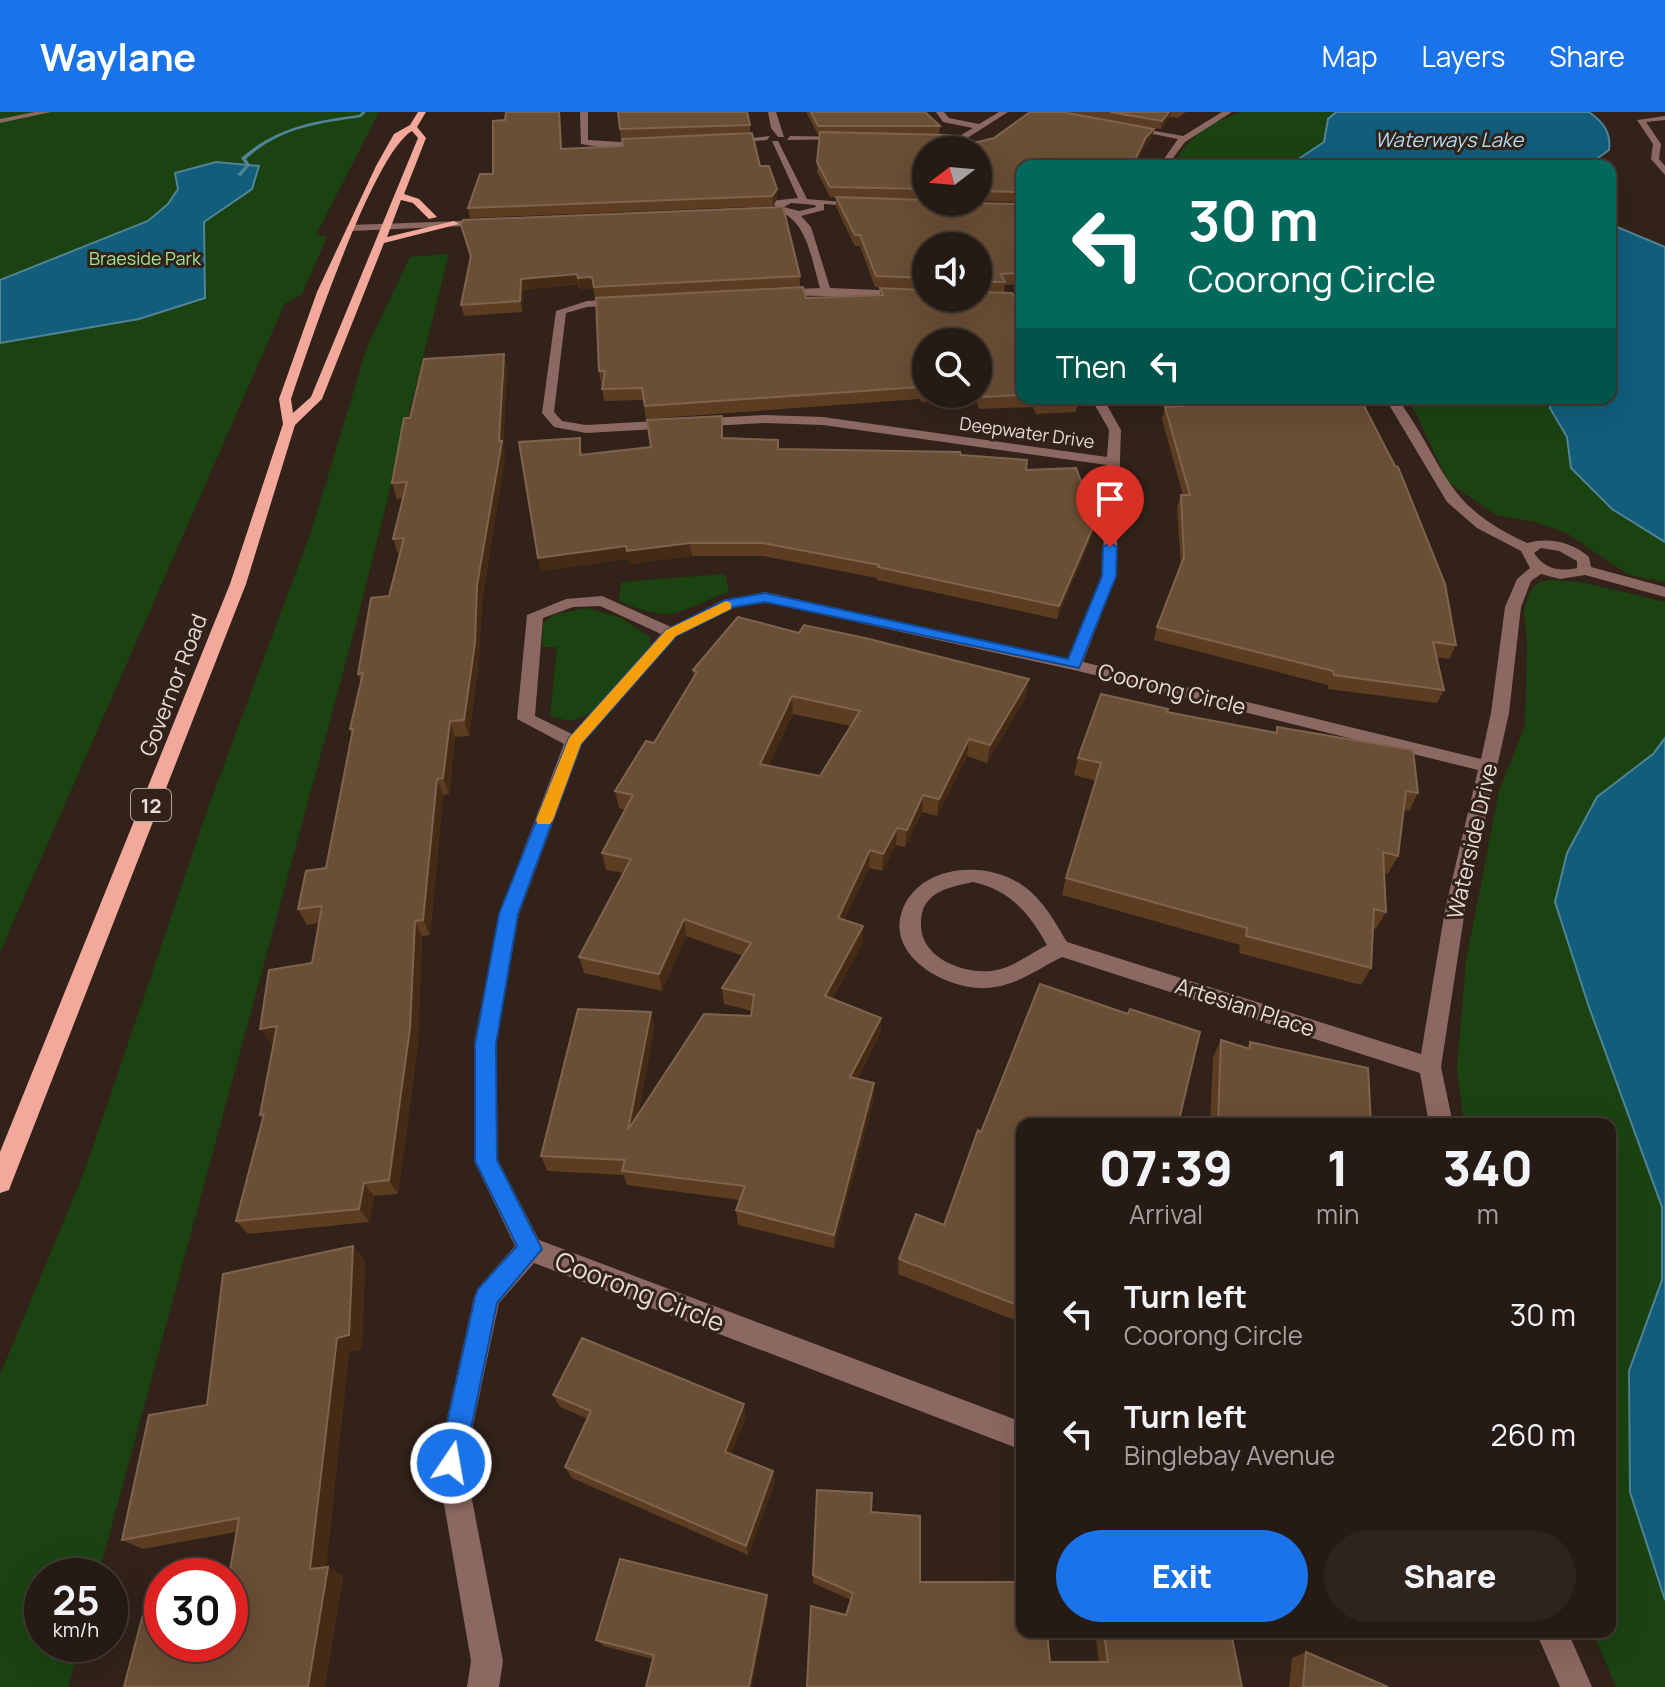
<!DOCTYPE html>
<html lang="en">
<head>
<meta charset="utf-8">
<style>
	body { margin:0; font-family:Manrope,sans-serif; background:#2e231d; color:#f1f3f6; height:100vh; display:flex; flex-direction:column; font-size:30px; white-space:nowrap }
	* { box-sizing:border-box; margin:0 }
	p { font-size:26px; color:#a4a1a0 }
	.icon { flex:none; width:44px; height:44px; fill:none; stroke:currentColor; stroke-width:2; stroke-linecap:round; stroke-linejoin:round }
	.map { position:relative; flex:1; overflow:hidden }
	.details { position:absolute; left:1016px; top:1006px; width:600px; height:520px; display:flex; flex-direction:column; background:#261a14; border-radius:16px; box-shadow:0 8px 32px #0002,0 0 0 2px #423834 }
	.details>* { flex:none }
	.guide { position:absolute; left:1016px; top:48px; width:600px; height:244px; border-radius:16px; box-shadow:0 8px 32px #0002,0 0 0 2px #423834; background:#00695c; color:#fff; overflow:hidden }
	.needle { width:52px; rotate:254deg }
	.fabs { position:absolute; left:912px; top:24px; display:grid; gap:16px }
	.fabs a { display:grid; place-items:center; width:80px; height:80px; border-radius:50%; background:#261a14; box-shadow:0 8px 32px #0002,0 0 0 2px #423834; font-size:40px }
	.speed { position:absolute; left:24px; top:1446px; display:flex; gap:16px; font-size:40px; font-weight:700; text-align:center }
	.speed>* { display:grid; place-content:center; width:104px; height:104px; border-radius:50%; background:#261a14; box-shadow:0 8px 32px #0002,0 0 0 2px #423834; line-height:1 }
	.speed small { font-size:20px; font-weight:400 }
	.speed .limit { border:12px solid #d22; background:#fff; color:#111 }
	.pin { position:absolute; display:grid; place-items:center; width:68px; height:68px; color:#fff; margin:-82px -34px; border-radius:50% 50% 50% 0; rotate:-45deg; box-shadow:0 0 8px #0007 }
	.pin .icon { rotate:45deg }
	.me { position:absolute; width:88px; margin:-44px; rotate:12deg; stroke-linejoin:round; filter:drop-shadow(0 0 6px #0008) }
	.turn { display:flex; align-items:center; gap:28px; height:168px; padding:0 40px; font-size:36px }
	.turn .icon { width:104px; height:104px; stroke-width:2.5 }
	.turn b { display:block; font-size:56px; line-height:68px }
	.then { display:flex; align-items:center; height:76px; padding:0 40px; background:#0003; gap:16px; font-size:30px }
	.eta { display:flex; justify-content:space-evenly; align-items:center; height:136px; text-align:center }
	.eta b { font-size:48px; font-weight:800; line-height:56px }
	.button { display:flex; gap:16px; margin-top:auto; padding:16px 40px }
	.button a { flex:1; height:92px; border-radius:48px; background:#1a73e8; color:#fff; font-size:32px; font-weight:800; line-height:92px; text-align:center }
	.button a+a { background:#2e231d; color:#f1f3f6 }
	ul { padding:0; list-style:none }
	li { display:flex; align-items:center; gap:24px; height:120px; padding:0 40px }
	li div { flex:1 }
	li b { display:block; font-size:30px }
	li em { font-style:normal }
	header { display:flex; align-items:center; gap:48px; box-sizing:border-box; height:112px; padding:0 40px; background:#1a73e8; color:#fff }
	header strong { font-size:38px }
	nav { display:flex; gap:44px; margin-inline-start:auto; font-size:28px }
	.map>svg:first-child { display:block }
	.green { fill:#1b4312 }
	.water { fill:#115d7b; stroke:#518396; stroke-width:2 }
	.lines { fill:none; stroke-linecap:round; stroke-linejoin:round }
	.stream { fill:#518396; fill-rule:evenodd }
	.minor { fill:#8b6861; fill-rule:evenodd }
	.major { fill:#f2a99b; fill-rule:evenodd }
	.wall { fill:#5c3d22; fill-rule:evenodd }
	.shaded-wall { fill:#452b16 }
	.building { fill:#6a4e35; stroke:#7e644e; stroke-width:2; fill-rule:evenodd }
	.route { fill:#1a73e8; stroke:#114b97; stroke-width:2 }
	.slow { fill:#f59e0b }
	.labels { text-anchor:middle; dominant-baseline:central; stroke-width:6; stroke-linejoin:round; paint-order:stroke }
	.far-park-label { font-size:18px; fill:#9fe690; stroke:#32221a }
	.far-street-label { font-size:18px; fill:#e7dcd6; stroke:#32221a }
	.far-water-label { font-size:20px; font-style:italic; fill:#b1dcf2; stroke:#32221a }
	.shield { fill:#32221a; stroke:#b1a49e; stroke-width:2 }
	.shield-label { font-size:20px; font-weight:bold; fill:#e7dcd6 }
	.street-label { font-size:22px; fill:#e7dcd6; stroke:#32221a }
	.near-street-label { font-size:26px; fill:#e7dcd6; stroke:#32221a }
</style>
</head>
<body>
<header>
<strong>Waylane</strong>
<nav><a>Map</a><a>Layers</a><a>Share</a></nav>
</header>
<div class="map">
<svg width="1665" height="1575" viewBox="0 0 1665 1575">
	<rect width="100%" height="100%" fill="#32221a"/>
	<path class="green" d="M0,0H379L316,123L327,125L302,182L285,191L0,840Z
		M1241,0H1336L1328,7L1324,30L1288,54H1173C1186,25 1212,10 1241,0Z
		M449,142L359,501L98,1464H42V1532H80L68,1575H0V1263L85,1058L208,696L311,420L367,235L410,145Z
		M1404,286H1551L1550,296L1567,325L1571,356L1612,397L1665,430V470L1629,463L1568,422L1536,410L1496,403L1448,370L1416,301Z
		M725,462L729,480C675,498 679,514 619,489L621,470Z
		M1551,468L1581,470L1665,490V626L1555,790L1589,895L1662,1095V1168L1629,1259L1630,1380L1665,1488V1575H1616L1593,1520H1610V1012H1464L1457,957L1466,849L1499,679L1525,614L1527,531L1524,500L1529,481L1539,470Z
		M587,496L621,506L650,525L651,534L592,601L570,609L550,604L557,535H542L543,511L555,502Z"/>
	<path class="water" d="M1336,0H1589C1604,11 1611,20 1609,38L1587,54H1288L1324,30L1328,7Z
		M216,50L259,54L252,77L204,110L205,186L139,207L0,231V168L148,109L168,92L178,77L175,61Z
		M1610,112L1665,135V430L1612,397L1571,356L1567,325L1550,296L1551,286H1610Z
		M1665,626V1488L1630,1380L1629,1259L1662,1168V1095L1589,895L1555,790L1567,741L1597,685L1653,642Z"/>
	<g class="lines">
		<path class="stream" d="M362,0H366L361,5C317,12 281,15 246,47L250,53L241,64L237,63L246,53L241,46C277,15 313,9 359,3Z"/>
		<path class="minor" d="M35,0H51L0,11V7Z
			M580,0H588V28L653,32L605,36L581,32Z
			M768,0H776L784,25H778L771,16Z
			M936,0H944L949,6L979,12L999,0H1008L961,30L925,31L928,27L956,26L973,16L943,10Z
			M1222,0H1232L1185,30L1167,54H1159L1178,27L1123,16L1127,14L1183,24Z
			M1665,4V8L1646,10L1661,32L1659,47L1665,54V63L1651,47L1653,32L1637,8Z
			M770,24L767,28L729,31L725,29Z
			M790,24L844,25L848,27L787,28Z
			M772,29H778L807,87L868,92L863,95L824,92V98L801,104L811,115L830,176L926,180L927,186L774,183L773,181L778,178L820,176C811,147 808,108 776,98L775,93L748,95L743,92L798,86ZM791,91L815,93L816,95L799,99L784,95Z
			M489,108L486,113L351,119L346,116L351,113Z
			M978,183L1022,184V190L974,188L973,186H978Z
			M622,187L626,188V192L587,195L566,201L554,300L562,309L586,313L764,303L823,305L1107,345L1109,318L1091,286H1103L1121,318L1116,464L1083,550L1481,647L1491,601L1505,495L1517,467L1530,456L1521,439L1477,416L1447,390L1385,286H1397C1447,354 1441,392 1527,431C1549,425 1572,430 1589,445L1591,455L1665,475V485L1585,463L1560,467L1541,462L1531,469L1521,495L1509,601L1465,798L1441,955L1453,1012H1429L1420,961L1062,845C1040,856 1020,871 995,875C956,883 885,848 902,799C919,752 986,748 1022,773C1043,787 1055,810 1067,830L1421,942L1445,798L1478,658L1074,558L765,490L734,495L677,524L582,632L519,802L496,932L498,1048L539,1128L1022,1310V1338L534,1151L499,1191L465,1351L503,1549L499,1575H467L471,1549L437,1351L474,1185L478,1176L515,1134L474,1049V932L499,802L564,632L517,607L527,503L566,487L602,484L671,515L725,488L765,480L1068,547L1102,464L1107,353L823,313L764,311L586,321L554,315L542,301L556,199L587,189ZM1541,436L1559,439L1577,449V456C1560,460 1544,457 1534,441ZM600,494L661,522L572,622L535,604L543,506L573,495ZM973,770C1010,778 1029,801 1047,833C1031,841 1015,854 997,858C968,864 921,848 921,813C921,804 922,796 928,789C939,776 957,774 973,770Z
			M1536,1520H1568L1592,1575H1560Z"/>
		<path class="major" d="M418,0H426L417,15L426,26L404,82L419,87L437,105L429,107L413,91L401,88L387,125L454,109L459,112L384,131L322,287L295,313L246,472L12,1070L9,1078L0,1081V1040L230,472L283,312L279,287L317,180L376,54L394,22L410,13ZM412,19L418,26L311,285L293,301L291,287C308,237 373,41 412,19Z"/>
	</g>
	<path class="wall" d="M506,0H560L562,37L623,34L712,23L621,26L617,0L750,13V21L760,54L777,77V87L773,94L470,106L468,96L493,62L505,8Z
		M806,0H925L940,14L939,23L957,30L1154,17L1152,26L1144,35L1135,54H1022V90L978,89V38H926V87L830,85L817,60L820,23H818Z
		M1063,0H1186L1178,6L1170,5L1161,17Z
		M836,85L1022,92V172L1005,173L1004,181L1022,199V286H1077L1078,288L1076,300L1036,302L1033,295L979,297L976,287L921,290L920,287L646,307L643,288L604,289L602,277L603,271H601L599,259L806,186L880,183V176L978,186L926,134V177L875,175L860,134H855L836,95ZM926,230H978V282H926Z
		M461,113L800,164V174L595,186L593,176L580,177L578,172L523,178L522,200L464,204L461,193L470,146Z
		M504,242L507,256L503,334L505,344L482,489L479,547L469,624L455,625L449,682L443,683L430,823L422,824L418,932L398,1082L374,1084L369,1110L248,1122L236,1109L263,1007L260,1003L274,932H271L312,851L319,811L307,813L298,797L326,756L352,623L350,617L361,570L358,562L389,484L400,442H398L393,427L403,386L397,387L392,371L410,306Z
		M1161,286H1358L1456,533L1449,547L1436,545L1444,578L1437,591L1328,577V573L1154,528L1157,515L1181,454L1177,395L1181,383H1183L1162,307L1165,295H1169Z
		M723,326L778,337L961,343L1026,358L1093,421L1057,507L877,468V466L763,444H692L629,452L628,447L541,459L582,338V343Z
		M693,558L1026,585L987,651L967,644L937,704L922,700L905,735L896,733L882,759L869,756L844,808L863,814V831L832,887L881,906L880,922L857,967L874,986L834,1136L738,1113L736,1098L740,1088L627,1073L624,1063L547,1059L541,1044L651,900L654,916L638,1003L751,904L752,899L724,892L722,876L743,844L686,824L662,879L584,861L579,845L623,761L606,758L602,741L625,698L619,696L615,679L654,631L694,565ZM793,602L851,614L820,664L768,654Z
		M1167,600L1275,621L1277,615L1418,681L1409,699L1403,698L1398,744L1388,762L1384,761L1386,800L1376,817L1373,816L1371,856L1361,873L1239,841L1240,833L1062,783L1066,766L1096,669L1074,663L1078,646Z
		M1040,872L1178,1012H1022V1211L898,1162L899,1147L944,1113Z
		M1221,928L1247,936L1250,930L1371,1012H1210L1213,945Z
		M353,1134L365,1149L362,1237L349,1240L326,1455L343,1463L325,1575H124L230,1532L236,1420L143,1437L122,1428L207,1293Z
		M553,1283L746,1305L731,1342L775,1370L748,1443L572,1366L565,1355L588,1307L560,1295Z
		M871,1400L920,1470L1050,1550H1099L1096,1529L1104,1522L1242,1575H807L846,1503L851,1488L813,1471V1463Z
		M767,1483L768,1491L652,1547L604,1534L596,1528Z
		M1306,1540L1388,1575H1289L1292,1546Z"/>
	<path class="shaded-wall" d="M1169,0H1171L1170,5L1161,17L1162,9Z
		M1154,17L1152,26L1144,35L1135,54H1132L1146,25Z
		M777,77V87L773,94L772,84Z
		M577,162L578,172L523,178L522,200L520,189L521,167Z
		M592,165L593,176L580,177L578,166Z
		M504,242L507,256L503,334L505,344L482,489L479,547L469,624L464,608L477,473L499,329Z
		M1096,408L1093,421L1057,507L1059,494Z
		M690,431L692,444L629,452L627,439Z
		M626,434L628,447L541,459L538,446Z
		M1029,567L1026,585L987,651L990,633Z
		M792,584L793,602L761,669L760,652Z
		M450,609L455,625L449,682L443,666Z
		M969,627L967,644L937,704L939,687Z
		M437,667L443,683L430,823L423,808Z
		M923,683L922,700L905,735L907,718Z
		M897,716L896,733L882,759L883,742Z
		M870,738L869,756L837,823L838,806Z
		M684,807L686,824L662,879L659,862Z
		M415,809L422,824L418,932L398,1082L389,1068Z
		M863,814V831L825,900V884Z
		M651,900L654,916L632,1034L628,1018Z
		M881,906L880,922L849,981L850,965Z
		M277,914L287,929L271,932L260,917Z
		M874,971V986L834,1136V1123Z
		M364,1071L374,1084L369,1110L359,1097Z
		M353,1134L365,1149L362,1237L349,1240L325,1465L310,1457L337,1226Z
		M744,1292L746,1305L728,1351L725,1340Z
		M773,1359L775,1370L748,1443L746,1434Z
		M328,1455L343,1463L325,1575H308Z
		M767,1483L768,1491L752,1575H749Z"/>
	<path class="building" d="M506,0H559L561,37L623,34L622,27L752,21L760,54H769L777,77L772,84L468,96L480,62H493V9L505,8Z
		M618,0H747L750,13L620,17Z
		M811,0H925L940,14H818Z
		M1030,0H1062L1154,17L1146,25L1132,54H1022V80L978,79V38H926V77L830,75L817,50L820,20L949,23L957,30H978L994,26Z
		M1110,0H1169L1162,9Z
		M836,85L926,88V90L1022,92V161L1001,162L1005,170H978V134H926V166L876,164L860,123H855Z
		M783,95L800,164L594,175L592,165L578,166L577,162L521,167L520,189L461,193L471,144L461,113L463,108Z
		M803,175L806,186L883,183L880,176L926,178V186H978V180L1012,181L1022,199V205L1015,206L1022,215V283L981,285L978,278V230H926V278H922L920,275L645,294L642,276L602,277L605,259H599L596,186Z
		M504,242L499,329H502L477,473L475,531L464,608L450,609L443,666L437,667L423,808L415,809L410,916L389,1068L364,1071L359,1097L236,1109L264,1002L260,1003L277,914L260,917L269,858L312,851L322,794L298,797L306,759L326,756L353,617H350L363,561L358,562L371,486L389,484L404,426L393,427L407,370L392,371L404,306H410L424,247Z
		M1036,286H1077L1078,288L1038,290Z
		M1175,286H1358L1362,290L1395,354L1398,355L1445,472L1456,533L1433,530L1444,578L1334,563L1333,559L1157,515L1184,445L1181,383H1190L1165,295L1183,294Z
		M722,304V326L778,328V337L960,340L961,343L1027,348L1026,358L1076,356L1096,408L1059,494L878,455L879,453L763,431H690L627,439L626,434L538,446L519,330L580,326V343L651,335L647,308Z
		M738,505L799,521L804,513L865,526L1029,567L990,633L969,627L939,687L923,683L907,718L897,716L883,742L870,738L838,806L863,814L825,884L881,906L850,965L874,971L834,1123L736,1098L745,1074L622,1059L625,1048L541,1044L578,897L651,900L628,1018L704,902L751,904L754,883L722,876L751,831L684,807L659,862L579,845L631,747L602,741L633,683L615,679L646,629L654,631L697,560L693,558ZM792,584L860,599L820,664L760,652Z
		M1101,582L1168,597L1167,600L1277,621V615L1413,638L1418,681L1406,679L1398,744L1383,740L1386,800L1374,797L1371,856L1246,824L1247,816L1066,766L1101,651L1078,646Z
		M1040,872L1128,902L1130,897L1200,920L1178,1012H1093L1079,1007L1077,1012H1022V1195L899,1147L916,1102L944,1113L978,1018L981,1020Z
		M1221,928L1250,937V930L1368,956L1371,1012H1218Z
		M353,1134L349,1223L337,1226L310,1457L328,1455L308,1575H124L150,1476L162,1475V1532H230V1464H229L239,1406L122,1428L149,1303L207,1293L223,1162Z
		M582,1226L744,1292L725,1340L773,1359L746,1434L565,1355L591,1299L553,1283Z
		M817,1378L872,1381L871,1400L920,1404V1470H1022V1520H1047L1050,1550H1108L1104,1522L1232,1526L1242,1575H807L811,1494L846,1503L853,1481L813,1463Z
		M620,1447L767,1483L749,1575H646L654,1543L596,1528Z
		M1306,1540L1388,1575H1303Z"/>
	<path class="route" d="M1110,431L1117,435L1116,464L1079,556L765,490L734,495L676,524L581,632L518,802L496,932L497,1048L542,1137L497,1191L464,1351L460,1360L451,1364L442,1360L438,1351L475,1185L478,1177L517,1134L475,1049V932L499,802L569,626L666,518L725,488L765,481L1068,547L1102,464L1103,435Z"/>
	<path class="slow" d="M726,489L731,491V497L676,524L581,632L553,708L550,712H538L536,708L569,626L666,518Z"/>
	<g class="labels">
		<g class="far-park-label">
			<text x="145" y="146">Braeside Park</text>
		</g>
		<g class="far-street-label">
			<text transform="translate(1027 320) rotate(8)">Deepwater Drive</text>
		</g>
		<g class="far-water-label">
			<text x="1449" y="27">Waterways Lake</text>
		</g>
		<rect class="shield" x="131" y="677" width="40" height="32" rx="6"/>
		<g class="shield-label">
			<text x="151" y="693">12</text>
		</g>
		<g class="street-label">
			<text transform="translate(173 573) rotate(-69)">Governor Road</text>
			<text transform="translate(1172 577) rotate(14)">Coorong Circle</text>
			<text transform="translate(1472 729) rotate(-77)">Waterside Drive</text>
			<text transform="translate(1245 895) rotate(18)">Artesian Place</text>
		</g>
		<g class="near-street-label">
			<text transform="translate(640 1179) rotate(21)">Coorong Circle</text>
		</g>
	</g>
</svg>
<div class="fabs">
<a><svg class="needle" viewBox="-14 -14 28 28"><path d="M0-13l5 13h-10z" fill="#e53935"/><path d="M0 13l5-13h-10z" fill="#a4a1a0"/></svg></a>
<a><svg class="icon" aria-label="sound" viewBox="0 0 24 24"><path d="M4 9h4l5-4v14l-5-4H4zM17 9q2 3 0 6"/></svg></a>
<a><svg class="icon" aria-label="search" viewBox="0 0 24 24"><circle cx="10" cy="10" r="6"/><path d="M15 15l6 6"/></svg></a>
</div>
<div class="speed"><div>25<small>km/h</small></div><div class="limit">30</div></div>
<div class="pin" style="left:1110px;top:435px;background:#d93025"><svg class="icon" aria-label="arrive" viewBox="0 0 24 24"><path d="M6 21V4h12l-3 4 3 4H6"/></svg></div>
<svg class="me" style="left:451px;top:1351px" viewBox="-20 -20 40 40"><circle r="17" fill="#1a73e8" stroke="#fff" stroke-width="3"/><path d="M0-11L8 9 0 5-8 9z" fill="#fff"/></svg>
<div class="guide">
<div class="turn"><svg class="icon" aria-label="left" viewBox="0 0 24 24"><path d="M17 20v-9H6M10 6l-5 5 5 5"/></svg><div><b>30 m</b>Coorong Circle</div></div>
<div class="then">Then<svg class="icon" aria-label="left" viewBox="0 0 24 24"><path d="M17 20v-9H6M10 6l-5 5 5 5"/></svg></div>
</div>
<section class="details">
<div class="eta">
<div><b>07:39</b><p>Arrival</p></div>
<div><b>1</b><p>min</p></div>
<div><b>340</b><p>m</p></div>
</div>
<ul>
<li><svg class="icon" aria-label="left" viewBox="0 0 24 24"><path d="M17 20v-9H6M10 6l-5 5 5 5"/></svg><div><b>Turn left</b><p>Coorong Circle</p></div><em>30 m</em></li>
<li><svg class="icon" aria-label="left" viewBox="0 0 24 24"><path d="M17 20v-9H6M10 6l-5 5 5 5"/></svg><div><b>Turn left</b><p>Binglebay Avenue</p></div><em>260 m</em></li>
</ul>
<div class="button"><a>Exit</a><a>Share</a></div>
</section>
</div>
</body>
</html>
